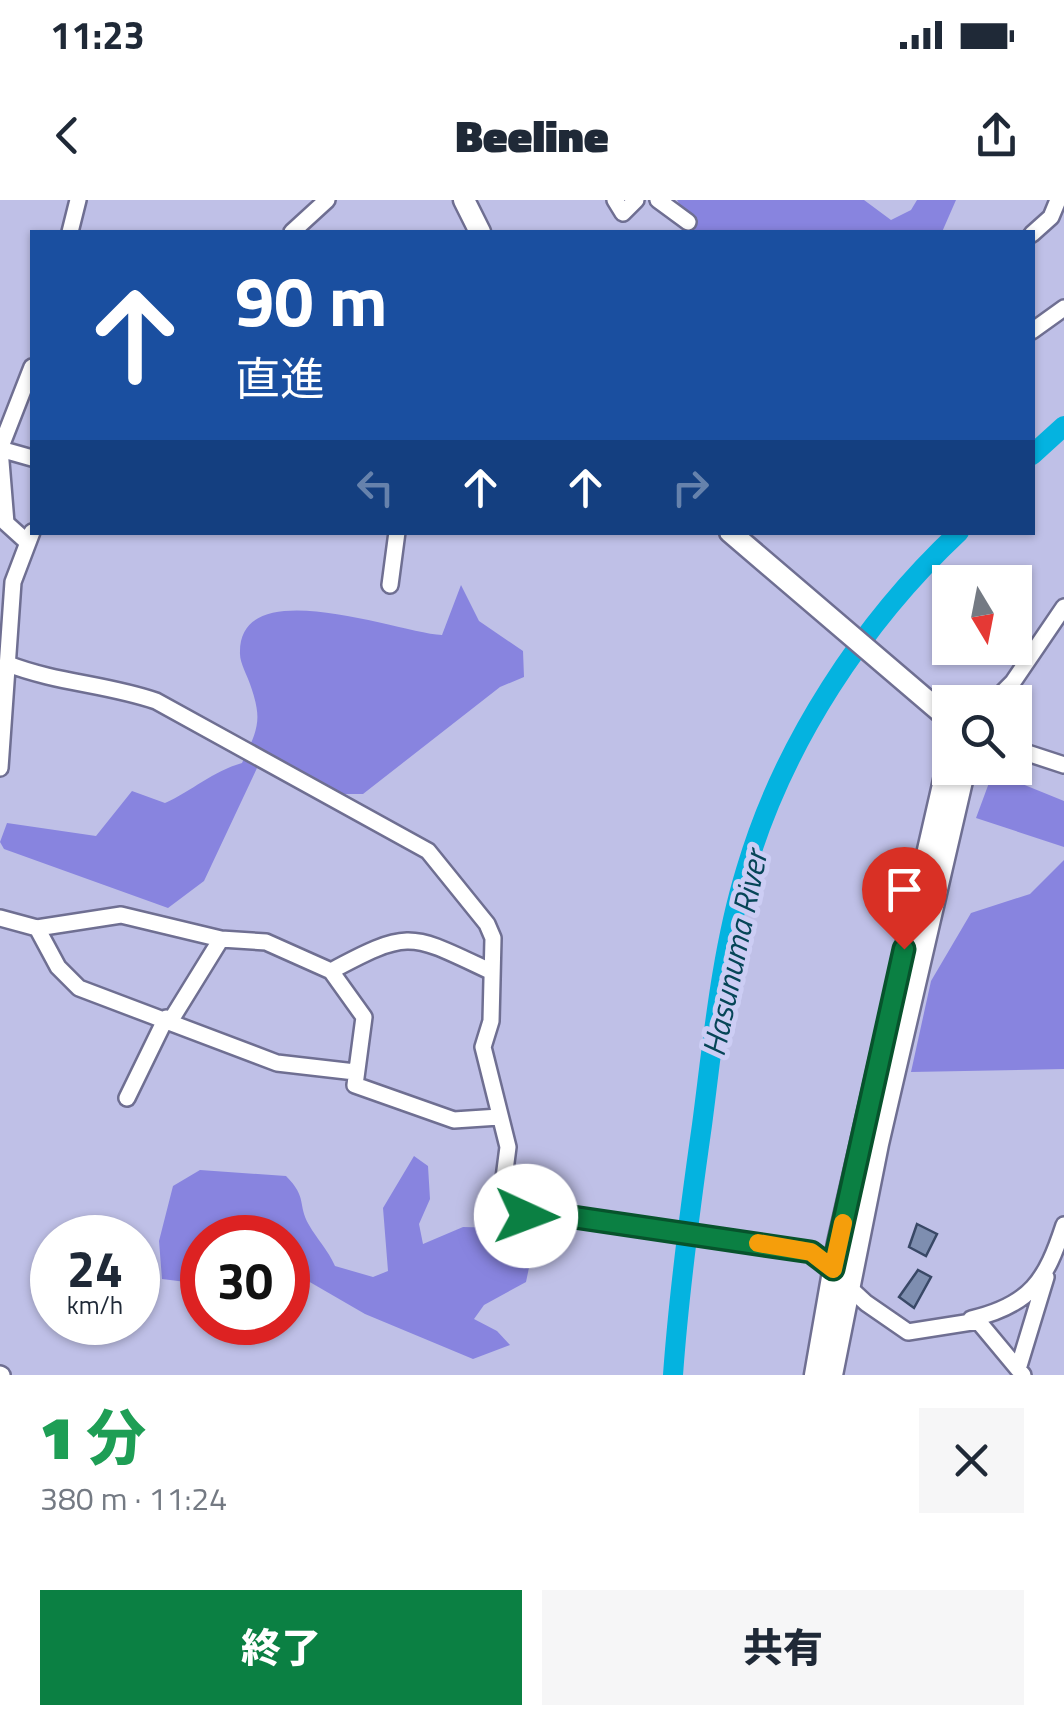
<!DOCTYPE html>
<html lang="ja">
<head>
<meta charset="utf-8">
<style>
	body { margin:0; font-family:"Titillium Web","Noto Sans JP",sans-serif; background:#f6f6f7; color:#1f2937; height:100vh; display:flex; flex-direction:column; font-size:38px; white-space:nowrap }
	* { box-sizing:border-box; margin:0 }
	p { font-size:32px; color:#747a83 }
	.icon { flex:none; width:55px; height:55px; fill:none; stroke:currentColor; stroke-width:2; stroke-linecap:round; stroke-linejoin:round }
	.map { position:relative; height:1175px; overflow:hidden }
	.sheet { display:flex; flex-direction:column; background:#fff; flex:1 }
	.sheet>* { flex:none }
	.banner { position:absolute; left:30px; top:30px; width:1005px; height:305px; border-radius:0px; box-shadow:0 2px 8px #0004; background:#1a4fa0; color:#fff; overflow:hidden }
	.needle { width:65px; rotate:170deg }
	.fabs { position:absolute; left:932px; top:365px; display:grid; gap:20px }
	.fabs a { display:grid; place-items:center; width:100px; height:100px; border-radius:0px; background:#fff; box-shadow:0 2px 8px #0004; font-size:50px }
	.speed { position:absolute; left:30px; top:1015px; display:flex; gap:20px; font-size:50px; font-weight:700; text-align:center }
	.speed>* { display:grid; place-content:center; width:130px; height:130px; border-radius:50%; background:#fff; box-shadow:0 2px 8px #0004; line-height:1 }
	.speed small { font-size:25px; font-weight:400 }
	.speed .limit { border:15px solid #d22; background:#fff; color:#111 }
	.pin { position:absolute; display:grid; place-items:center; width:85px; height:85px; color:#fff; margin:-102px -42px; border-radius:50% 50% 50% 0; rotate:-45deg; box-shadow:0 0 10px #0007 }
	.pin .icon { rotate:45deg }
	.me { position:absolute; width:110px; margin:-55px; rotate:92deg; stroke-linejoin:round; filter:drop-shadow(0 0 8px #0008) }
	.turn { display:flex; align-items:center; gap:35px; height:210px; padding:0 40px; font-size:45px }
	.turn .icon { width:130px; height:130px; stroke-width:2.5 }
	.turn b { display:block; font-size:70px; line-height:85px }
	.lanes { display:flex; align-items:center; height:95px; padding:0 40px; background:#0003; justify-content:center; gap:50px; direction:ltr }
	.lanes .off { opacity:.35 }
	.round { display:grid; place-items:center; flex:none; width:105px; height:105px; border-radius:0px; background:#f6f6f7 }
	.summary { display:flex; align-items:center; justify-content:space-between; height:170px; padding:0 40px }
	h1 { font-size:60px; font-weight:800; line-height:75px; color:#1e9e55 }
	.button { display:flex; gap:20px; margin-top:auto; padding:20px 40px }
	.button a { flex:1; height:115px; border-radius:0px; background:#0b8043; color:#fff; font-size:40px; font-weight:800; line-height:115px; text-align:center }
	.button a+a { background:#f6f6f7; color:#1f2937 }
	.status { display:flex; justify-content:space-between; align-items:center; height:70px; padding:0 50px; background:#fff; direction:ltr }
	.status svg { height:28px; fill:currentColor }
	header { display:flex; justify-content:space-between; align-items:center; height:130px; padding:0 40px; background:#fff; font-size:45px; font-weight:800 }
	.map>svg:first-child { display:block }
	.forest { fill:#8884df }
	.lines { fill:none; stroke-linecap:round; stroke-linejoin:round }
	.river { stroke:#04b3e0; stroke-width:20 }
	.building { fill:#7e8eb0; stroke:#394866; stroke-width:2.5 }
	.minor-casing { stroke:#6f6f92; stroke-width:20 }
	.major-casing { stroke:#6f6f92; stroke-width:25 }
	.minor { stroke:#fff; stroke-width:15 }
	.major { stroke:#fff; stroke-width:20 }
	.route-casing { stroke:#07532c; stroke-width:25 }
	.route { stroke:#0b8043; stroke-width:18 }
	.slow { stroke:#f59e0b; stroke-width:18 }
	.labels { text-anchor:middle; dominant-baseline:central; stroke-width:10; stroke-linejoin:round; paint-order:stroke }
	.water-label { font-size:32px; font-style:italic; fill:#064557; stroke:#cccdf4 }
</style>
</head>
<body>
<div class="status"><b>11:23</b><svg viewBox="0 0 49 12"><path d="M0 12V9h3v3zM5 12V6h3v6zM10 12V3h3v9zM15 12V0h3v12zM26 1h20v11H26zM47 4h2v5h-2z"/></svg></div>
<header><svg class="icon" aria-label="back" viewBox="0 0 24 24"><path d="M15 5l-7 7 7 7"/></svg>Beeline<svg class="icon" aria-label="share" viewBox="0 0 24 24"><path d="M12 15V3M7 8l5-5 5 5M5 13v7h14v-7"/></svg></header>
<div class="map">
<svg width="1064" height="1175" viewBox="0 0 1064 1175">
	<rect width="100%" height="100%" fill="#bfc0e7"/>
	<path class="forest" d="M677,0H864L891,20L911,10L917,0H956L942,32H695Z
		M461,385L479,421L523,451L524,477L500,487L363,594H337L257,568L204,681L168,708L4,649L0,642L7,623L96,636L132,591L165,603C192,591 213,571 242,563C258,528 263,521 250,484C247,475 240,463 240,454C237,370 399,433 442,435Z
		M993,572L1064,601V647L976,618Z
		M1064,660V869L911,872L931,781L971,713L1030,694Z
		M414,956L428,966L430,999L419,1024L423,1044L463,1027L537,1029L526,1082L484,1105L474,1119L497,1131L510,1145L473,1159L365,1114L308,1081H288V1038H202V1084L162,1079L159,1041L173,986L200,970L286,976C308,998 297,1004 309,1025C317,1039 328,1050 335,1066L373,1077L388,1071L383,1008Z"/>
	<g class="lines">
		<path class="river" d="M1032,255L1064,226
			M673,1175C679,1091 690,1009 702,925C713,841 721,752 746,670C783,544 863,422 959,332"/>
	</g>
	<path class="building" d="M917,1024L937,1034L926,1056L909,1047Z
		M918,1070L931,1077L914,1108L899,1097Z"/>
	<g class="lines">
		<defs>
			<path id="minor" d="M615,0L623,13L636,0
				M658,0L688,22
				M70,32L78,0
				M292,32L327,0
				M1032,34L1051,17L1058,0
				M1032,131L1064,108
				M0,249L32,258
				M27,342L6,323L0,249L32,167
				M390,385L397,332
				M8,464C57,483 107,484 156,501L428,651L487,724L493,738L491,821L483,847L508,947L499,1017L553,1014L811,1052L866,1103L908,1132L978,1121L1023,1175
				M993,502L1013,482L1064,407
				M1015,549L1064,565
				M0,568L13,382L32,332
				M0,718L37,728L121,715L221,739L266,742L331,771C411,728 411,734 492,772
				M37,728L58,767L79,788L277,863L355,872
				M331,771L364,817L355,885L454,920L499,917
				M171,820L221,739
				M127,898L166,818
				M971,1119C1031,1105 1046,1080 1064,1025
				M1018,1169L1046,1077
				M0,1174L2,1175"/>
			<path id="major" d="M464,0L480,32
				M730,332L950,520
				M815,1175L838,1043L950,554
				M832,1175L878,944L965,568"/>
		</defs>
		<use href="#minor" class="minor-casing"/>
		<use href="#major" class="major-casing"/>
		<use href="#minor" class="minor"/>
		<use href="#major" class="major"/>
	</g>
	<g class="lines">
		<defs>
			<path id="route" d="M526,1016L553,1014L811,1052L833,1069L904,749"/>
		</defs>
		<use href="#route" class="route-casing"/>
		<use href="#route" class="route"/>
		<path class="slow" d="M758,1043L811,1052L833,1069L843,1023"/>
	</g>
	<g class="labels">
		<g class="water-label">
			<text transform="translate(734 753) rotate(-78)">Hasunuma River</text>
		</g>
	</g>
</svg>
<div class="fabs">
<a><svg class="needle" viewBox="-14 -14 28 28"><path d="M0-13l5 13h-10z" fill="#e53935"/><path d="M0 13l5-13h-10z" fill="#747a83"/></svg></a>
<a><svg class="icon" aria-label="search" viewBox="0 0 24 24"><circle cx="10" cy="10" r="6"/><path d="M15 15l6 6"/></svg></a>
</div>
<div class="speed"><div>24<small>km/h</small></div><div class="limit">30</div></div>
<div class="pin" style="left:904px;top:749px;background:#d93025"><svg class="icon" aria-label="arrive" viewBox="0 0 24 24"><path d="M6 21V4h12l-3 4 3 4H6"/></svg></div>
<svg class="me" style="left:526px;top:1016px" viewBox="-20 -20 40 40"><circle r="19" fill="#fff"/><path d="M0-13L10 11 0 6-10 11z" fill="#0b8043"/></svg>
<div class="banner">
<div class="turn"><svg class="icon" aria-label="ahead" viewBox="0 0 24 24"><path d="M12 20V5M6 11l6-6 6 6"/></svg><div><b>90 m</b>直進</div></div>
<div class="lanes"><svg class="icon off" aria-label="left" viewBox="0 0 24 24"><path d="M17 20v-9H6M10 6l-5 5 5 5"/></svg><svg class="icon" aria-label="ahead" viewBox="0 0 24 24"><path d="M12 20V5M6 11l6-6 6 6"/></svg><svg class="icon" aria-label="ahead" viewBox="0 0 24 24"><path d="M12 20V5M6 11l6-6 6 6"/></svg><svg class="icon off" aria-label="right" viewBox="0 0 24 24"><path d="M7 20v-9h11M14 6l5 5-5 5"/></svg></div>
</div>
</div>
<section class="sheet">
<div class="summary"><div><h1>1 分</h1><p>380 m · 11:24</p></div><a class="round"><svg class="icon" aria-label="close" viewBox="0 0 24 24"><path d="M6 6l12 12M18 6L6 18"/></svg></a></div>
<div class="button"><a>終了</a><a>共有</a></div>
</section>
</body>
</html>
